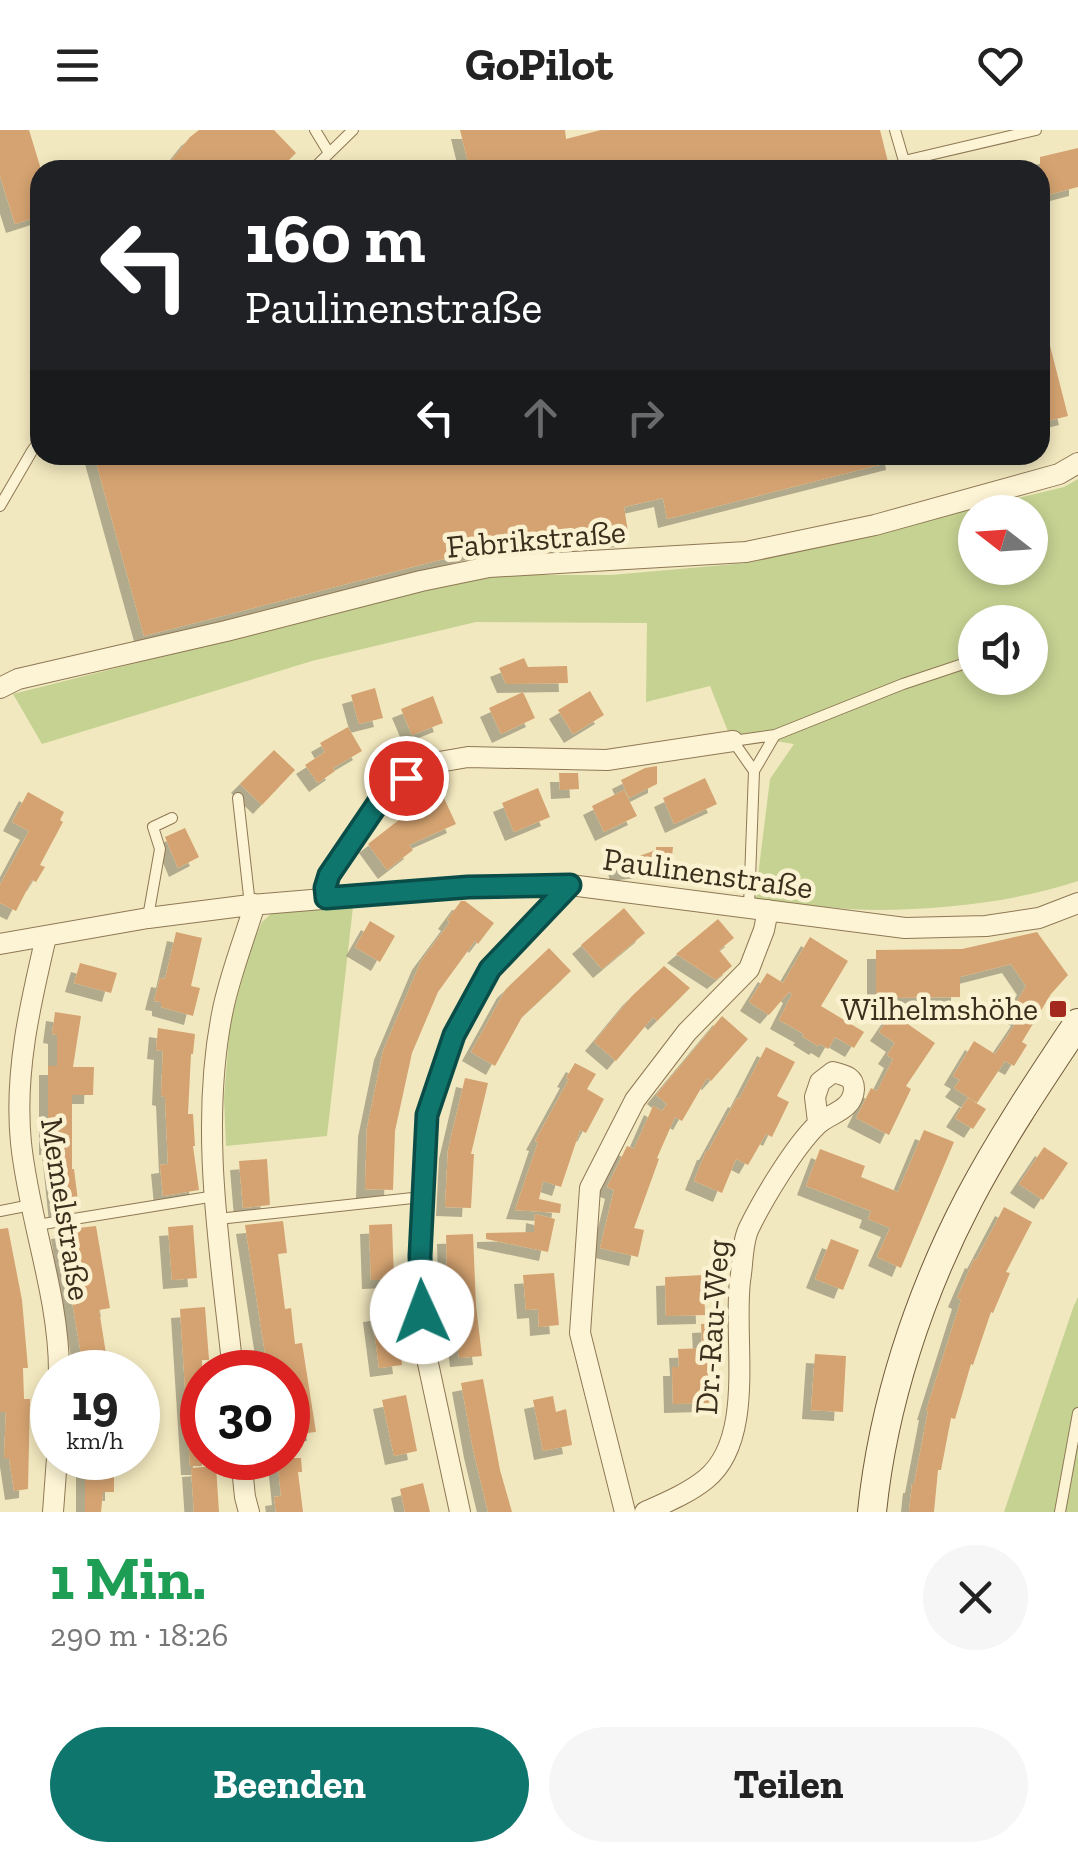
<!DOCTYPE html>
<html lang="de">
<head>
<meta charset="utf-8">
<style>
	body { margin:0; font-family:"Zilla Slab",serif; background:#f6f6f6; color:#222; height:100vh; display:flex; flex-direction:column; font-size:38px; white-space:nowrap }
	* { box-sizing:border-box; margin:0 }
	p { font-size:32px; color:#767676 }
	.icon { flex:none; width:55px; height:55px; fill:none; stroke:currentColor; stroke-width:2; stroke-linecap:round; stroke-linejoin:round }
	.map { position:relative; height:1382px; overflow:hidden }
	.sheet { display:flex; flex-direction:column; background:#fff; flex:1 }
	.sheet>* { flex:none }
	.top-card { position:absolute; left:30px; top:30px; width:1020px; height:305px; border-radius:30px; box-shadow:0 5px 15px #0003; background:#202124; color:#fff; overflow:hidden }
	.needle { width:65px; rotate:287deg }
	.controls { position:absolute; left:958px; top:365px; display:grid; gap:20px }
	.controls a { display:grid; place-items:center; width:90px; height:90px; border-radius:50%; background:#fff; box-shadow:0 5px 15px #0003; font-size:50px }
	.speed { position:absolute; left:30px; top:1220px; display:flex; gap:20px; font-size:50px; font-weight:700; text-align:center }
	.speed>* { display:grid; place-content:center; width:130px; height:130px; border-radius:50%; background:#fff; box-shadow:0 5px 15px #0003; line-height:1 }
	.speed small { font-size:25px; font-weight:400 }
	.speed .limit { border:15px solid #d22; background:#fff; color:#111 }
	.pin { position:absolute; display:grid; place-items:center; width:85px; height:85px; color:#fff; margin:-42px; border:5px solid #fff; border-radius:50%; box-shadow:0 2px 10px #0007 }
	.me { position:absolute; width:110px; margin:-55px; rotate:358deg; stroke-linejoin:round; filter:drop-shadow(0 0 8px #0008) }
	.turn { display:flex; align-items:center; gap:35px; height:210px; padding:0 50px; font-size:45px }
	.turn .icon { width:130px; height:130px; stroke-width:2.5 }
	.turn b { display:block; font-size:70px; line-height:85px }
	.lanes { display:flex; align-items:center; height:95px; padding:0 50px; background:#0003; justify-content:center; gap:50px; direction:ltr }
	.lanes .off { opacity:.35 }
	.round { display:grid; place-items:center; flex:none; width:105px; height:105px; border-radius:52px; background:#f6f6f6 }
	.headline { display:flex; align-items:center; justify-content:space-between; height:170px; padding:0 50px }
	h1 { font-size:60px; font-weight:800; line-height:75px; color:#1e9e55 }
	.primary-button { display:flex; gap:20px; margin-top:auto; padding:20px 50px }
	.primary-button a { flex:1; height:115px; border-radius:60px; background:#0f766e; color:#fff; font-size:40px; font-weight:800; line-height:115px; text-align:center }
	.primary-button a+a { background:#f6f6f6; color:#222 }
	header { display:flex; justify-content:space-between; align-items:center; height:130px; padding:0 50px; background:#fff; font-size:45px; font-weight:800 }
	.map>svg:first-child { display:block }
	.green { fill:#c5d292; fill-rule:evenodd }
	.building { fill:#d5a371; filter:url(#shadow) }
	.lines { fill:none; stroke-linecap:round; stroke-linejoin:round }
	.service-casing { stroke:#8e7855; stroke-width:12 }
	.minor-casing { stroke:#8e7855; stroke-width:22 }
	.secondary-casing { stroke:#6f5939; stroke-width:30 }
	.service { stroke:#fcf4d4; stroke-width:10 }
	.minor { stroke:#fcf4d4; stroke-width:20 }
	.secondary { stroke:#fcf4d4; stroke-width:28 }
	.route-casing { stroke:#0a4d48; stroke-width:25 }
	.route { stroke:#0f766e; stroke-width:18 }
	.poi-dot { fill:#a3291f; stroke:#f9f1d0; stroke-width:4 }
	.labels { text-anchor:middle; dominant-baseline:central; stroke-width:9; stroke-linejoin:round; paint-order:stroke }
	.street-label { font-size:32px; fill:#3b2e1c; stroke:#f9f1d0 }
	.poi-label { font-size:32px; fill:#3b2e1c; stroke:#f9f1d0; text-anchor:end }
</style>
</head>
<body>
<header><svg class="icon" aria-label="menu" viewBox="0 0 24 24"><path d="M4 6h16M4 12h16M4 18h16"/></svg>GoPilot<svg class="icon" aria-label="heart" viewBox="0 0 24 24"><path d="M12 20l-8-8c-3-5 5-10 8-4 3-6 11-1 8 4z"/></svg></header>
<div class="map">
<svg width="1078" height="1382" viewBox="0 0 1078 1382">
	<defs>
		<filter id="shadow"><feDropShadow dx="-9" dy="9" stdDeviation="0" flood-color="#0004"/></filter>
	</defs>
	<rect width="100%" height="100%" fill="#f2e8bf"/>
	<path class="green" d="M1078,349V751C1014,772 946,779 879,780C838,780 796,773 755,770L770,649L794,614L729,604L710,556L646,572L647,493L476,492L312,531L42,614L13,564L486,445H611L747,433L1064,357ZM975,382H1030V438H975ZM975,492H1030V548H975Z
		M353,777L327,1006L226,1016L224,968L230,893L251,818L262,792L272,783Z
		M1078,1167V1382H1004L1073,1178Z"/>
	<path class="building" d="M0,0H29L40,36V86L15,94L0,46Z
		M199,0H274L296,23L279,40H164L190,7Z
		M460,0H565L566,9L601,0H880L890,40H470Z
		M1078,18V57L1040,67V27Z
		M1040,200H1046L1068,286L1040,293Z
		M94,325H894L895,331L667,389L663,368L624,377L629,408L506,413L144,506Z
		M524,528L528,537L567,536L568,553L506,554L499,538Z
		M375,558L383,588L359,594L351,565Z
		M590,561L604,585L573,604L558,580Z
		M523,562L535,588L501,604L489,578Z
		M433,566L443,593L412,605L401,579Z
		M348,597L362,621L333,638L335,641L318,653L305,635L325,622L320,613Z
		M274,620L295,640L262,675L240,654Z
		M657,636V654L629,668L621,650L645,638Z
		M559,643H578L579,659L560,660Z
		M705,648L717,674L674,694L663,668Z
		M538,658L550,687L514,702L502,673Z
		M624,660L637,686L604,702L592,676Z
		M28,662L64,682L60,690L63,692L40,735L45,737L36,752L32,750L16,781L0,773V755L29,701L12,692Z
		M443,666L456,694L409,715L413,720L387,740L368,714L413,679Z
		M185,698L199,727L178,738L165,707Z
		M656,717H673L671,736L619,742L617,734L656,720Z
		M461,771H465L494,793L478,814L475,811L438,862L412,923L395,1001L393,1060L365,1059L367,998L383,921L421,831L450,792L447,790Z
		M624,778L645,803L602,839L581,815Z
		M718,789L734,808L719,820L732,836L716,850L676,824Z
		M370,791L395,806L380,832L355,817Z
		M176,802L202,808L191,856L200,858L193,886L161,877V872L154,871L160,848L165,849Z
		M1037,802L1068,845L1051,864L1022,912L1027,915L1014,936L1005,931L977,973L954,958L960,950L953,946L974,911L995,924L1020,887L1011,882L1026,856L1011,834L960,847V867L876,868V820L962,819Z
		M810,807L848,831L821,876L864,902L854,918L835,907L828,919L820,914L818,916L802,906L804,904L779,890L792,864L789,862L769,885L749,872L767,843L783,853Z
		M549,818L571,841L522,887L495,936L471,922L506,859Z
		M80,833L117,843L111,863L74,853Z
		M664,836L690,858L657,891L653,887L616,931L594,912L632,866Z
		M55,882L81,886L73,937H94L93,965H72V1039H74L79,1079L58,1083L51,1016H48V936H57V905L52,904Z
		M892,883L935,913L906,956L911,959L889,1005L856,988L871,958L877,961L893,929L887,925L895,913L879,902Z
		M722,886L748,909L711,951L707,948L682,991L675,987L657,1028L659,1029L634,1098L644,1100L638,1127L600,1118L614,1060L607,1057L627,1016L634,1019L653,976L662,981L667,974L656,965Z
		M158,898L195,904L193,924H191L188,984H193L195,1016H193L199,1060L163,1066L160,1035L168,1034L165,967L161,966L163,921L156,920Z
		M766,917L795,932L777,966L789,972L772,1007L766,1004L748,1035L736,1029L722,1063L694,1051L706,1021H708L737,968L739,969Z
		M575,933L596,944L587,959L604,969L586,1003L580,1000L561,1057L543,1051L539,1069L561,1074L560,1083L515,1080L538,1012L535,1011L569,949L566,948Z
		M465,948L488,953L471,1024H474L471,1078L445,1077L448,1020Z
		M968,968L986,979L973,999L955,988Z
		M924,1000L954,1012L901,1138L877,1127L890,1098L868,1089L871,1081L806,1056L820,1019L865,1036L861,1047L898,1062Z
		M1044,1017L1068,1033L1043,1070L1019,1054Z
		M267,1029L270,1075L243,1078L239,1031Z
		M1004,1077L1032,1092L1006,1142L1010,1143L993,1183L991,1182L973,1235L971,1234L955,1289L951,1288L941,1340H938L934,1382H909L912,1354H914L928,1281H926L961,1170L957,1168L974,1129L976,1130Z
		M535,1084L555,1089L548,1122L486,1109V1103L534,1102Z
		M283,1091L287,1123L278,1124L285,1179L291,1178L295,1214L302,1213L316,1302L288,1305V1242H268L245,1095Z
		M392,1094L394,1149L371,1150L369,1095Z
		M193,1095L197,1148L172,1150L168,1097Z
		M96,1096L110,1178L99,1180L109,1242H84L60,1100Z
		M8,1098L22,1170L28,1238H23L24,1269H30L28,1359L14,1361L9,1328H4L6,1282H0V1099Z
		M473,1104L476,1176L482,1226L459,1228L452,1168H448L446,1105Z
		M831,1109L859,1120L843,1160L815,1149Z
		M554,1143L559,1195L539,1197L538,1179L526,1180L523,1145Z
		M704,1145L705,1185L666,1186L665,1147Z
		M205,1177L209,1230H202V1336H190L180,1179Z
		M395,1180L402,1235L379,1238L372,1183Z
		M722,1193L723,1213L702,1214L701,1194Z
		M707,1218L709,1273L673,1274L672,1237H679L678,1219Z
		M815,1224L846,1226L843,1282L811,1280Z
		M483,1249L500,1340L512,1382H488L473,1319L461,1253Z
		M406,1265L417,1321L394,1326L382,1270Z
		M553,1266L556,1282L566,1279L572,1315L543,1321L533,1270Z
		M85,1328L114,1330V1362H103L101,1382H85Z
		M277,1328H301L302,1342H298L303,1382H276L274,1367L281,1366Z
		M216,1336L219,1382H194L191,1338Z
		M423,1353L430,1382H405L400,1359Z"/>
	<g class="lines">
		<defs>
			<path id="service" d="M315,0L329,23
				M895,0L904,31L1036,0
				M312,40L353,0
				M0,376L32,321L40,310
				M754,641L775,605L903,554L975,530
				M238,668L250,775
				M749,776L754,641L733,611L775,605
				M148,787L160,719L153,697L172,688
				M0,1081L31,1075
				M218,1089L422,1067
				M37,1095L215,1066
				M1060,1382L1078,1283"/>
			<path id="minor" d="M0,558L18,549L226,501L421,451L489,437L746,422L875,395L1059,344L1078,333
				M326,767L325,757L329,745L380,670L406,648L439,632L468,627L607,630L733,611
				M46,807C30,875 14,943 21,1013C29,1090 59,1165 59,1242
				M0,814L148,788L250,775L467,757L570,755L905,798L986,796L1039,788L1078,773
				M233,1242C221,1125 199,1001 222,884C229,847 244,810 255,774
				M241,1328L245,1367L249,1382
				M53,1382L57,1328
				M460,1382L423,1210L420,1126L427,985L454,905L490,839L570,755
				M625,1382L580,1203L590,1058L635,970L687,902L749,839L764,800L768,780
				M645,1382C665,1373 689,1363 706,1349C756,1308 733,1210 740,1151C743,1134 742,1112 749,1098C763,1069 795,1016 817,995C829,983 853,981 854,959C854,946 843,945 833,942L820,952L815,967L818,992"/>
			<path id="secondary" d="M872,1382C883,1274 919,1165 969,1069C1001,1008 1040,950 1078,893"/>
		</defs>
		<use href="#service" class="service-casing"/>
		<use href="#minor" class="minor-casing"/>
		<use href="#secondary" class="secondary-casing"/>
		<use href="#service" class="service"/>
		<use href="#minor" class="minor"/>
		<use href="#secondary" class="secondary"/>
	</g>
	<g class="lines">
		<defs>
			<path id="route" d="M406,648L380,670L329,745L325,758L326,768L468,757L570,755L490,839L454,905L427,985L420,1126L422,1182"/>
		</defs>
		<use href="#route" class="route-casing"/>
		<use href="#route" class="route"/>
	</g>
	<rect class="poi-dot" x="1048" y="869" width="20" height="20" rx="5"/>
	<g class="labels">
		<g class="street-label">
			<text transform="translate(536 409) rotate(-5)">Fabrikstraße</text>
			<text transform="translate(708 743) rotate(8)">Paulinenstraße</text>
			<text transform="translate(66 1079) rotate(81)">Memelstraße</text>
			<text transform="translate(712 1197) rotate(-86)">Dr.-Rau-Weg</text>
		</g>
		<g class="poi-label">
			<text x="1038" y="879">Wilhelmshöhe</text>
		</g>
	</g>
</svg>
<div class="controls">
<a><svg class="needle" viewBox="-14 -14 28 28"><path d="M0-13l5 13h-10z" fill="#e53935"/><path d="M0 13l5-13h-10z" fill="#767676"/></svg></a>
<a><svg class="icon" aria-label="sound" viewBox="0 0 24 24"><path d="M4 9h4l5-4v14l-5-4H4zM17 9q2 3 0 6"/></svg></a>
</div>
<div class="speed"><div>19<small>km/h</small></div><div class="limit">30</div></div>
<div class="pin" style="left:406px;top:648px;background:#d93025"><svg class="icon" aria-label="arrive" viewBox="0 0 24 24"><path d="M6 21V4h12l-3 4 3 4H6"/></svg></div>
<svg class="me" style="left:422px;top:1182px" viewBox="-20 -20 40 40"><circle r="19" fill="#fff"/><path d="M0-13L10 11 0 6-10 11z" fill="#0f766e"/></svg>
<div class="top-card">
<div class="turn"><svg class="icon" aria-label="left" viewBox="0 0 24 24"><path d="M17 20v-9H6M10 6l-5 5 5 5"/></svg><div><b>160 m</b>Paulinenstraße</div></div>
<div class="lanes"><svg class="icon" aria-label="left" viewBox="0 0 24 24"><path d="M17 20v-9H6M10 6l-5 5 5 5"/></svg><svg class="icon off" aria-label="ahead" viewBox="0 0 24 24"><path d="M12 20V5M6 11l6-6 6 6"/></svg><svg class="icon off" aria-label="right" viewBox="0 0 24 24"><path d="M7 20v-9h11M14 6l5 5-5 5"/></svg></div>
</div>
</div>
<section class="sheet">
<div class="headline"><div><h1>1 Min.</h1><p>290 m · 18:26</p></div><a class="round"><svg class="icon" aria-label="close" viewBox="0 0 24 24"><path d="M6 6l12 12M18 6L6 18"/></svg></a></div>
<div class="primary-button"><a>Beenden</a><a>Teilen</a></div>
</section>
</body>
</html>
